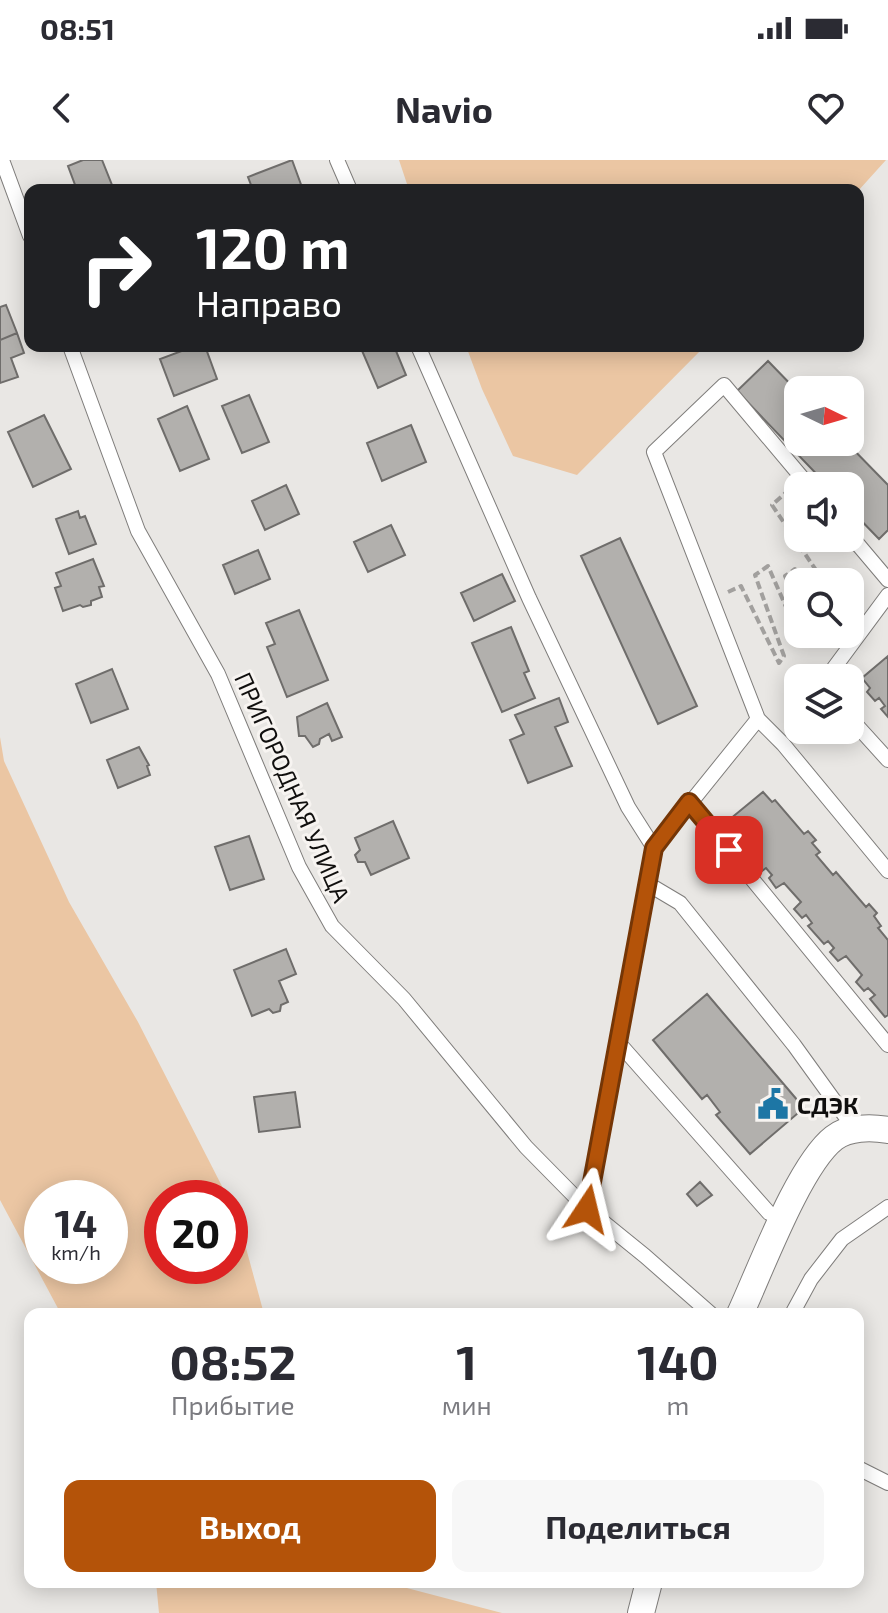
<!DOCTYPE html>
<html lang="ru">
<head>
<meta charset="utf-8">
<style>
	body { margin:0; font-family:"Exo 2",sans-serif; background:#f7f7f7; color:#2b2b33; height:100vh; display:flex; flex-direction:column; font-size:30px; white-space:nowrap }
	* { box-sizing:border-box; margin:0 }
	p { font-size:26px; color:#7c7c81 }
	.icon { flex:none; width:44px; height:44px; fill:none; stroke:currentColor; stroke-width:2; stroke-linecap:round; stroke-linejoin:round }
	.map { position:relative; flex:1; overflow:hidden }
	.panel { position:absolute; left:24px; top:1148px; width:840px; height:280px; display:flex; flex-direction:column; background:#fff; border-radius:16px; box-shadow:0 4px 20px #0003 }
	.panel>* { flex:none }
	.hud { position:absolute; left:24px; top:24px; width:840px; height:168px; border-radius:16px; box-shadow:0 4px 20px #0003; background:#202124; color:#fff; overflow:hidden }
	.needle { width:52px; rotate:95deg }
	.buttons { position:absolute; left:784px; top:216px; display:grid; gap:16px }
	.buttons a { display:grid; place-items:center; width:80px; height:80px; border-radius:16px; background:#fff; box-shadow:0 4px 20px #0003; font-size:40px }
	.speed { position:absolute; left:24px; top:1020px; display:flex; gap:16px; font-size:40px; font-weight:700; text-align:center }
	.speed>* { display:grid; place-content:center; width:104px; height:104px; border-radius:50%; background:#fff; box-shadow:0 4px 20px #0003; line-height:1 }
	.speed small { font-size:20px; font-weight:400 }
	.speed .limit { border:12px solid #d22; background:#fff; color:#111 }
	.pin { position:absolute; display:grid; place-items:center; width:68px; height:68px; color:#fff; margin:-34px; border-radius:16px; box-shadow:0 4px 12px #0006 }
	.me { position:absolute; width:88px; margin:-44px; rotate:10deg; stroke-linejoin:round; filter:drop-shadow(0 0 6px #0008) }
	.turn { display:flex; align-items:center; gap:28px; height:168px; padding:0 40px; font-size:36px }
	.turn .icon { width:104px; height:104px; stroke-width:2.5 }
	.turn b { display:block; font-size:56px; line-height:68px }
	.eta { display:flex; justify-content:space-evenly; align-items:center; height:136px; text-align:center }
	.eta b { font-size:48px; font-weight:700; line-height:56px }
	.button { display:flex; gap:16px; margin-top:auto; padding:16px 40px }
	.button a { flex:1; height:92px; border-radius:16px; background:#b45309; color:#fff; font-size:32px; font-weight:700; line-height:92px; text-align:center }
	.button a+a { background:#f7f7f7; color:#2b2b33 }
	.status { display:flex; justify-content:space-between; align-items:center; height:56px; padding:0 40px; background:#fff; direction:ltr }
	.status svg { height:22px; fill:currentColor }
	header { display:flex; justify-content:space-between; align-items:center; height:104px; padding:0 40px; background:#fff; font-size:36px; font-weight:700 }
	.map>svg:first-child { display:block }
	.green { fill:#ebc6a3; fill-rule:evenodd }
	.building { fill:#b2b0ad; stroke:#6f6d6b; stroke-width:2 }
	.lines { fill:none; stroke-linecap:round; stroke-linejoin:round }
	.lane-casing { stroke:#7f7d7b; stroke-width:16 }
	.street-casing { stroke:#7f7d7b; stroke-width:28 }
	.path { stroke:#a2a09e; stroke-width:4; stroke-dasharray:8 4; stroke-linecap:butt }
	.lane { stroke:#fff; stroke-width:14 }
	.street { stroke:#fff; stroke-width:26 }
	.route-casing { stroke:#753606; stroke-width:20 }
	.route { stroke:#b45309; stroke-width:14 }
	.labels { text-anchor:middle; dominant-baseline:central; stroke-width:6; stroke-linejoin:round; paint-order:stroke }
	.street-label { font-size:24px; fill:#100f0e; stroke:#f7f4f1 }
	.poi-label { font-size:24px; font-weight:bold; fill:#100f0e; stroke:#f7f4f1; text-anchor:start }
</style>
</head>
<body>
<div class="status"><b>08:51</b><svg viewBox="0 0 49 12"><path d="M0 12V9h3v3zM5 12V6h3v6zM10 12V3h3v9zM15 12V0h3v12zM26 1h20v11H26zM47 4h2v5h-2z"/></svg></div>
<header><svg class="icon" aria-label="back" viewBox="0 0 24 24"><path d="M15 5l-7 7 7 7"/></svg>Navio<svg class="icon" aria-label="heart" viewBox="0 0 24 24"><path d="M12 20l-8-8c-3-5 5-10 8-4 3-6 11-1 8 4z"/></svg></header>
<div class="map">
<svg width="888" height="1453" viewBox="0 0 888 1453">
	<rect width="100%" height="100%" fill="#e9e7e4"/>
	<path class="green" d="M399,0H886L858,31L409,30Z
		M466,186H705L577,315L513,296L482,229Z
		M0,577L4,601L69,742L138,862L228,1038H162V1106H230V1041L237,1055L264,1154H61L0,1040ZM42,1038H110V1106H42Z
		M156,1422H384L502,1453H159Z"/>
	<path class="building" d="M83,0H102L114,30H77L68,6Z
		M292,0L303,30H253L248,17Z
		M6,145L17,173L0,180V147Z
		M17,173L24,193L11,198L18,217L0,223V180Z
		M195,186H205L217,219L174,236L160,199Z
		M360,186H394L406,215L378,228Z
		M768,201L798,232V282H846L888,325V370L879,379L850,349V326H828L737,231Z
		M249,235L269,282L242,293L222,246Z
		M187,246L209,299L180,311L158,259Z
		M44,255L71,309L33,327L8,272Z
		M411,265L426,302L382,321L367,283Z
		M286,325L299,354L265,370L252,341Z
		M78,351L80,358L85,356L96,384L69,394L56,359Z
		M391,365L405,395L368,412L354,382Z
		M620,378L697,546L658,564L581,396Z
		M258,390L270,419L235,434L223,405Z
		M93,399L104,426L99,427L102,437L91,441V445L83,447L80,445L63,451L55,428L61,426L56,413Z
		M502,414L515,441L474,461L461,433Z
		M299,450L328,520L287,537L267,487L275,484L266,463Z
		M511,467L529,511L524,513L535,538L502,552L472,483Z
		M888,496V557L881,549L885,546L879,538L875,541L867,532L870,528L862,518Z
		M112,509L128,549L91,563L76,524Z
		M559,538L568,562L555,567L572,606L528,623L510,580L524,574L515,555Z
		M327,543L342,577L332,581L329,574L320,579L319,584L313,587L305,576H299L297,557Z
		M139,587L149,605L147,606L150,615L118,628L107,600Z
		M763,632L772,642L775,640L804,674L808,671L816,680L812,683L820,692L816,695L833,715L836,712L866,747L869,744L877,753L874,756L881,766L878,768L888,780V855L885,857L870,839L875,835L868,828L864,831L856,822L862,815L846,796L838,801L830,792L834,788L828,781L824,784L808,766L812,763L806,755L802,758L794,749L801,742L784,723L776,728L769,718L772,715L766,708L762,711L747,693L750,690L744,682L740,685L732,676L739,669L730,659Z
		M393,661L409,698L371,715L365,702H358L355,695L360,690L355,678Z
		M249,676L264,719L230,730L215,687Z
		M286,789L296,814L279,821L288,842L281,845L280,851L273,853L269,849L252,856L234,810Z
		M707,834L804,948L750,994L716,955L720,952L707,935L702,939L653,880Z
		M295,932L300,967L259,972L254,937Z
		M700,1022L712,1035L697,1046L687,1034Z"/>
	<g class="lines">
		<defs>
			<path id="lane" d="M2,0L30,76
				M337,0L350,30
				M70,186L138,371L218,514L299,707L332,766L404,839L526,987L587,1049L645,1096L711,1154
				M418,186L529,438L628,647L654,688
				M809,326L724,225L654,292L758,559L783,584L888,711
				M850,375L888,420
				M836,518L834,508L888,435
				M850,558L888,600
				M689,642L888,885
				M648,724L680,743L794,885L856,971
				M617,881L769,1053L784,1060
				M587,1049L654,688L758,559
				M792,1154L811,1119L842,1079L888,1047
				M858,1308L888,1323"/>
			<path id="street" d="M740,1154C760,1111 799,1005 834,978C848,967 871,967 888,970
				M641,1453L649,1422"/>
		</defs>
		<use href="#lane" class="lane-casing"/>
		<use href="#street" class="street-casing"/>
		<path class="path" d="M790,329L772,345L824,422
			M728,432L741,426L779,503L784,496L755,415L768,406L798,474
			M798,441L785,416L795,409L806,422
			M798,474L800,479L806,474"/>
		<use href="#lane" class="lane"/>
		<use href="#street" class="street"/>
	</g>
	<g class="lines">
		<defs>
			<path id="route" d="M587,1049L654,688L689,642L729,690"/>
		</defs>
		<use href="#route" class="route-casing"/>
		<use href="#route" class="route"/>
	</g>
	<defs>
		<symbol id="civic-bare" viewBox="-9 -9 18 18"><path d="M-.6-6.5H3V-4.5H.6V-3L4-1V1h2V6H-6V1h2V-1L-.6-3ZM-1.2 2.5V6h2.4V2.5Z" fill="#1d76a5" stroke="#f7f4f1" stroke-width="2.5" paint-order="stroke"/></symbol>
	</defs>
	<g fill-rule="evenodd">
		<use href="#civic-bare" x="751" y="922" width="44" height="44"/>
	</g>
	<g class="labels">
		<g class="street-label">
			<text transform="translate(293 627) rotate(66)">ПРИГОРОДНАЯ УЛИЦА</text>
		</g>
		<g class="poi-label">
			<text x="797" y="944">СДЭК</text>
		</g>
	</g>
</svg>
<div class="buttons">
<a><svg class="needle" viewBox="-14 -14 28 28"><path d="M0-13l5 13h-10z" fill="#e53935"/><path d="M0 13l5-13h-10z" fill="#7c7c81"/></svg></a>
<a><svg class="icon" aria-label="sound" viewBox="0 0 24 24"><path d="M4 9h4l5-4v14l-5-4H4zM17 9q2 3 0 6"/></svg></a>
<a><svg class="icon" aria-label="search" viewBox="0 0 24 24"><circle cx="10" cy="10" r="6"/><path d="M15 15l6 6"/></svg></a>
<a><svg class="icon" aria-label="layers" viewBox="0 0 24 24"><path d="M12 4l9 5-9 5-9-5zM3 14l9 5 9-5"/></svg></a>
</div>
<div class="speed"><div>14<small>km/h</small></div><div class="limit">20</div></div>
<div class="pin" style="left:729px;top:690px;background:#d93025"><svg class="icon" aria-label="arrive" viewBox="0 0 24 24"><path d="M6 21V4h12l-3 4 3 4H6"/></svg></div>
<svg class="me" style="left:587px;top:1049px" viewBox="-20 -20 40 40"><path d="M0-17L14 15 0 8-14 15z" fill="#b45309" stroke="#fff" stroke-width="4"/></svg>
<div class="hud">
<div class="turn"><svg class="icon" aria-label="right" viewBox="0 0 24 24"><path d="M7 20v-9h11M14 6l5 5-5 5"/></svg><div><b>120 m</b>Направо</div></div>
</div>
<section class="panel">
<div class="eta">
<div><b>08:52</b><p>Прибытие</p></div>
<div><b>1</b><p>мин</p></div>
<div><b>140</b><p>m</p></div>
</div>
<div class="button"><a>Выход</a><a>Поделиться</a></div>
</section>
</div>
</body>
</html>
